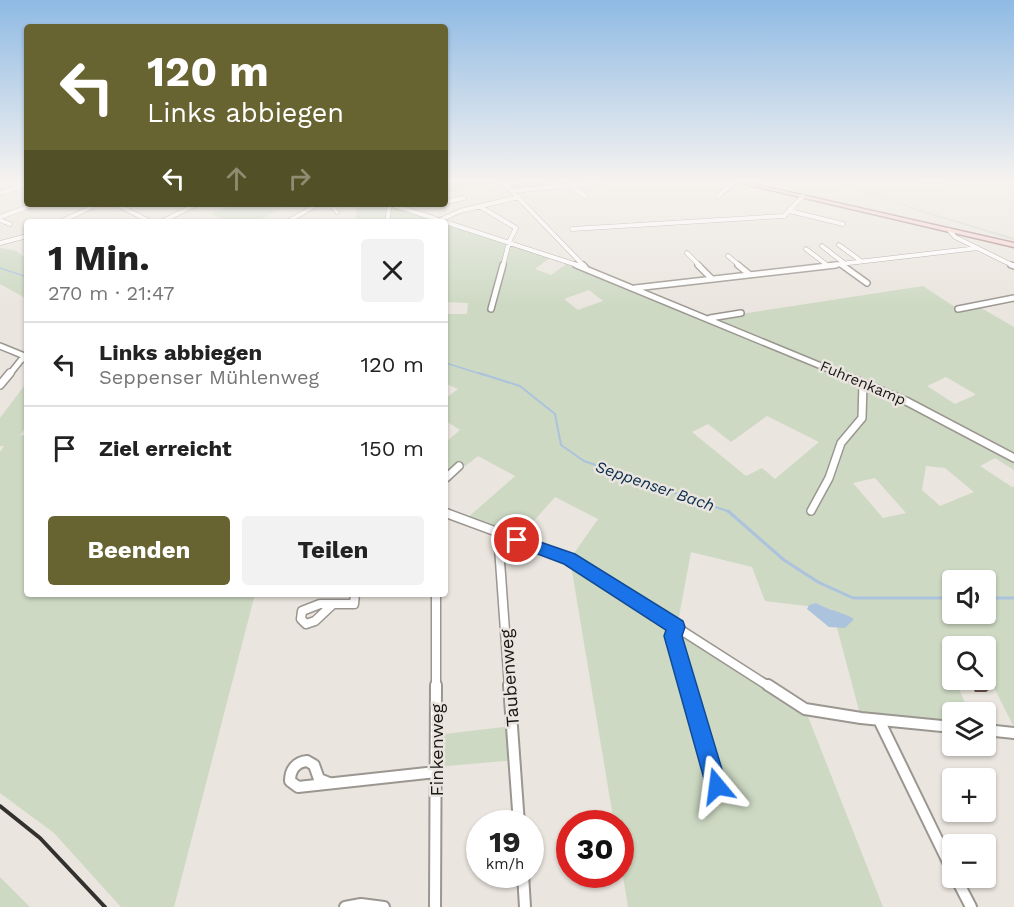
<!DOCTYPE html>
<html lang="de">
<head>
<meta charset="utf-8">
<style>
	body { margin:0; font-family:"Work Sans",sans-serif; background:#f2f2f2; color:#222; height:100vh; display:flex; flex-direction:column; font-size:22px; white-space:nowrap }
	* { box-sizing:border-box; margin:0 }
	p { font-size:20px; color:#767676 }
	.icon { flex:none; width:33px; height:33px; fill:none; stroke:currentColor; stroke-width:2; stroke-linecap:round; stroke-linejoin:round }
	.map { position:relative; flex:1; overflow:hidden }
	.details { position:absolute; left:24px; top:219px; width:424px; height:378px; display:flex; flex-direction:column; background:#fff; border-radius:6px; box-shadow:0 2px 4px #0004 }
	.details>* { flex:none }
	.guide { position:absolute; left:24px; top:24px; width:424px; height:183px; border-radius:6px; box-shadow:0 2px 4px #0004; background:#676431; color:#fff; overflow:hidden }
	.buttons { position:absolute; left:942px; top:570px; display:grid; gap:12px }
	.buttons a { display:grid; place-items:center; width:54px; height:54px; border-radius:6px; background:#fff; box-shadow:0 2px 4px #0004; font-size:30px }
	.speed { position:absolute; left:466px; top:810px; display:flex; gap:12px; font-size:30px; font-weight:700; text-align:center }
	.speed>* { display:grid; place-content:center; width:78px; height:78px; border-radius:50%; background:#fff; box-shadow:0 2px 4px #0004; line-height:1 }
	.speed small { font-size:15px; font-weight:400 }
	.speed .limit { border:9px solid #d22; background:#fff; color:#111 }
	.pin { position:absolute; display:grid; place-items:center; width:51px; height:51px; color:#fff; margin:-26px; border:3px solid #fff; border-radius:50%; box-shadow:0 2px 6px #0007 }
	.me { position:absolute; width:66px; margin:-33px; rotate:344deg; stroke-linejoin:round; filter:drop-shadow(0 0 4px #0008) }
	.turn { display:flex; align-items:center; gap:21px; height:126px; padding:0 24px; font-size:27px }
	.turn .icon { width:78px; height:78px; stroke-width:2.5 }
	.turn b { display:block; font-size:42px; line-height:51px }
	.lanes { display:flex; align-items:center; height:57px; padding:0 24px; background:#0003; justify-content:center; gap:30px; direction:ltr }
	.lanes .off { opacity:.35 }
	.round { display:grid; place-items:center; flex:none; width:63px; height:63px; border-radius:6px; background:#f2f2f2 }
	.overview { display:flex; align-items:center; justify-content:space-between; height:102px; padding:0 24px }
	h1 { font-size:36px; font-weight:700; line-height:45px }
	.button { display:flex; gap:12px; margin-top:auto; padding:12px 24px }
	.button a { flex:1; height:69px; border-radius:6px; background:#676431; color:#fff; font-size:24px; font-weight:700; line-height:69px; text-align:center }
	.button a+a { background:#f2f2f2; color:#222 }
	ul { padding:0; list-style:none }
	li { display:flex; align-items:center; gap:18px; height:84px; padding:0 24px; border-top:2px solid #e0e0e0 }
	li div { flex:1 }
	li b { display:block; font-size:22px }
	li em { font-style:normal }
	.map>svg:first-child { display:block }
	.green { fill:#cdd9c3; fill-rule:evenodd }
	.water { fill:#abc3dd }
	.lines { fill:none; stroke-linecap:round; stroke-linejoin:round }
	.stream-far2 { stroke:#abc3dd; stroke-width:1.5 }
	.stream-far1 { stroke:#abc3dd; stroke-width:2 }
	.stream { stroke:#abc3dd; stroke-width:3 }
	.minor-far4-casing { stroke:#9b9690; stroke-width:5 }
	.minor-far3-casing { stroke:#9b9690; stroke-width:8 }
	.minor-far2-casing { stroke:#9b9690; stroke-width:10 }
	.minor-far1-casing { stroke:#9b9690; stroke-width:11 }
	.minor-casing { stroke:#9b9690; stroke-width:14 }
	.major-casing { stroke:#a5827e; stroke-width:3 }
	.minor-far4 { stroke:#fff; stroke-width:4 }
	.minor-far3 { stroke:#fff; stroke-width:5 }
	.minor-far2 { stroke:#fff; stroke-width:7 }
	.minor-far1 { stroke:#fff; stroke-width:8 }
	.minor { stroke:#fff; stroke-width:10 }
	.major { fill:#f6d6d4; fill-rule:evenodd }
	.rail { stroke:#33312e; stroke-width:4 }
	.wall { fill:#6c4f4e }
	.building { fill:#7e5c5b; stroke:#584040; stroke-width:1.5 }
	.route { fill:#1a73e8; stroke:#114b97; stroke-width:1.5 }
	.labels { text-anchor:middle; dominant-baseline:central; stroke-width:5; stroke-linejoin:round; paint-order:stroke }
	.street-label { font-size:15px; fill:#191715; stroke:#eae5de }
	.water-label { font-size:16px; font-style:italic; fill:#072b4e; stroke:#eae5de }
	.near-street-label { font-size:18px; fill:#191715; stroke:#eae5de }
</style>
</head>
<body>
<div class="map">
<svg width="1014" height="907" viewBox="0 0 1014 907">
	<rect width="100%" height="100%" fill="#eae5de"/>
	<path class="green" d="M446,180H555L539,189L513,191L503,182L446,193Z
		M829,180H835L920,210L1014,238V240L925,213Z
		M996,180H1014V187L844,181L1008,185Z
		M288,204C257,222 247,230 211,214L231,205Z
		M356,204H390L551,257L535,269L551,275L569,262L709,319L923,286L958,309L976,305L1014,327V470L995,458L980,466L1012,487L1014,486V727L986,672V646H952V680H955L969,712H952V727L861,718L832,609L765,601L752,567L691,552L677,627L805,709L883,907H628L621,864V824L614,823L570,559L598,519L555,497L517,540L465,520L515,476L478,456L454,475L446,470V442L460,430L446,421V398L458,389L446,384V314H467L468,303L446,302V222H356ZM589,290L603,301L578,310L564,299ZM946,377L975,394V395L955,404L927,386ZM767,416L819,442L775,479L762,468L746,476L692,432L708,424L731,442ZM926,466L945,468L974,492L940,506L922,490ZM875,478L906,513L883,518L853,483ZM952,580H986V614H952Z
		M0,248L17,251L27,260V299L0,284Z
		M27,382V425L20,435L27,436V594H255L174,907H121L54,833L0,793V452L4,446H0V418Z
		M512,726L515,760L436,767V735Z
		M0,877L30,907H0Z"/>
	<path class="water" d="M816,603C828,610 843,612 854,619L845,628L829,627L807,609L809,605Z"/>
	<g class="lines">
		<path class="stream-far2" d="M0,268L27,277
			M446,363L484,375"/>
		<path class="stream-far1" d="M479,373L520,386L555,414L561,445L584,461L730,512"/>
		<path class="stream" d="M728,511L784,560L818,582L853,598H952
			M986,598H1014"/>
		<defs>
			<path id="minor-far4" d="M517,180L506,185L584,266
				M691,185L699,180
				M571,186L585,196
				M513,191L624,180
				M0,193L27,184
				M718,196L736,181
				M446,202L464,198
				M116,204L151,222
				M330,204L337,212
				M390,204L580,266
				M479,206L516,228L509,242L503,266
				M790,211L843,224
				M0,217L36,204
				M0,220L10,224
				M440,220L460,211L519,197
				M60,222L98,204
				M161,222L197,204
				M287,222L318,204
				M387,222L390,204
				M572,229L784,216L803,196
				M949,230L955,237L1014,266
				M0,243L27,236
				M839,245L861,261
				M822,246L844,263
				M806,249L827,265
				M687,253L700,266
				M728,256L740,266
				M841,264L844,266
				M823,266L978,248"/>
			<path id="minor-far3" d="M576,265L843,375
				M583,265L585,267
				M698,265L712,279
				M738,265L749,274
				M842,265L867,283
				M1011,265L1014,266
				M635,288L836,265
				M491,309L503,265
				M958,309L1014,298
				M710,318L741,313
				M0,346L27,357
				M9,375L21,360L27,357"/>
			<path id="minor-far2" d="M839,373L906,401L1014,458
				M0,385L10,373
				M446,478L459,466
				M811,511L829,478L841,443L862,418L863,383"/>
			<path id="minor-far1" d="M446,513L570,559L770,687
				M498,533L509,687
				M332,605L315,621L306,624L301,619L302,611L320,604H354L355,594
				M677,627L673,636L688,687
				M436,687V594"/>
			<path id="minor" d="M509,685L519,824
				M687,685L717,786
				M768,685L805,709L861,718L952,727
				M879,720L952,870
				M986,730L1014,733
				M329,783L319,779L314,765L307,761C296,762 290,770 290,781L298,787L436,772
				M523,874L525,907
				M956,878L971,907
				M345,907L361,904L384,907
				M435,907L436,685"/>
			<path id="major" d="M728,180H735L1014,243V247Z"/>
		</defs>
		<use href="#minor-far4" class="minor-far4-casing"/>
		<use href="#minor-far3" class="minor-far3-casing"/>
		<use href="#minor-far2" class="minor-far2-casing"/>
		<use href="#minor-far1" class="minor-far1-casing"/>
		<use href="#minor" class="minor-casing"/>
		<use href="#major" class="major-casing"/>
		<use href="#minor-far4" class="minor-far4"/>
		<use href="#minor-far3" class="minor-far3"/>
		<use href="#minor-far2" class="minor-far2"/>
		<use href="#minor-far1" class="minor-far1"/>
		<use href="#minor" class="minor"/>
		<use href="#major" class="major"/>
		<path class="rail" d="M0,806L40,838L105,907"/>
	</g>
	<path class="wall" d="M973,680H986L993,687L986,692H975L970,682Z"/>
	<path class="building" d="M986,677H988L993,687L981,686L978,680H986Z"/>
	<linearGradient id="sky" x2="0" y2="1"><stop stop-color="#8fbae4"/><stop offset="0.59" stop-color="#f6f3f0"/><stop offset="1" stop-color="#f6f3f0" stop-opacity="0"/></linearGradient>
	<rect width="1014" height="307" fill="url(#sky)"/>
	<path class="route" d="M517,534L575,554L683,621L685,627L682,636L727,786L724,793L717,796L709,793L706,786L664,636L666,630L564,564L511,544L509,540L511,535Z"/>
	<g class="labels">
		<g class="street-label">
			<text transform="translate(863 383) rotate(23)">Fuhrenkamp</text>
		</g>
		<g class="water-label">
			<text transform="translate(655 486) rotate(19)">Seppenser Bach</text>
		</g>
		<g class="near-street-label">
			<text transform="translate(509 678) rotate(-94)">Taubenweg</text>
			<text transform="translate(436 750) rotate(-90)">Finkenweg</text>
		</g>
	</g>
</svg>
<div class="buttons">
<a><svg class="icon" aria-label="sound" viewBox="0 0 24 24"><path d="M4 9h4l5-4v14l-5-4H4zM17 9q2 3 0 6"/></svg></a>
<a><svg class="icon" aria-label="search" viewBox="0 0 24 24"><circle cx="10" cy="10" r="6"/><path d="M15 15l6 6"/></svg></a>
<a><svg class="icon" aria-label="layers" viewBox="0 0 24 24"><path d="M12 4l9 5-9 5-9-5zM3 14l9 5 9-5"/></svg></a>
<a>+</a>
<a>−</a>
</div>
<div class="speed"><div>19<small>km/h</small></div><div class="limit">30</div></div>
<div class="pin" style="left:517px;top:540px;background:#d93025"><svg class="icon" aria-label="arrive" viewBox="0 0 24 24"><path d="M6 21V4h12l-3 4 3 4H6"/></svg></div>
<svg class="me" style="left:717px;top:786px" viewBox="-20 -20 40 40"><path d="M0-17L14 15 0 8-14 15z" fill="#1a73e8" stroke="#fff" stroke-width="4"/></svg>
<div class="guide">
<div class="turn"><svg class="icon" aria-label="left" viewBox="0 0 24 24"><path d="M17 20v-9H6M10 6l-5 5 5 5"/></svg><div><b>120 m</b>Links abbiegen</div></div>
<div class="lanes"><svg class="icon" aria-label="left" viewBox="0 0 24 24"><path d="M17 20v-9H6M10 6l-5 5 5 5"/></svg><svg class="icon off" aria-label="ahead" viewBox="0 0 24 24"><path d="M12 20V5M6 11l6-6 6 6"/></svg><svg class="icon off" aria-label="right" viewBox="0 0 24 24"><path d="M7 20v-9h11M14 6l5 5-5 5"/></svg></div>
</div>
<section class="details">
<div class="overview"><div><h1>1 Min.</h1><p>270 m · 21:47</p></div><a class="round"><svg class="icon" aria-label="close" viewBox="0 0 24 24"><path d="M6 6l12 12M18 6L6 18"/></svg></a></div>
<ul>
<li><svg class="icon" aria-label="left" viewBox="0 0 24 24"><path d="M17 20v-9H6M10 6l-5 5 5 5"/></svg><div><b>Links abbiegen</b><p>Seppenser Mühlenweg</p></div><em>120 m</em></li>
<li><svg class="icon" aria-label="arrive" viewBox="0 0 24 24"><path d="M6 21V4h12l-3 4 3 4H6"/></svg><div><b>Ziel erreicht</b></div><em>150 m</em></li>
</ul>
<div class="button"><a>Beenden</a><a>Teilen</a></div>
</section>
</div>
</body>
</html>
